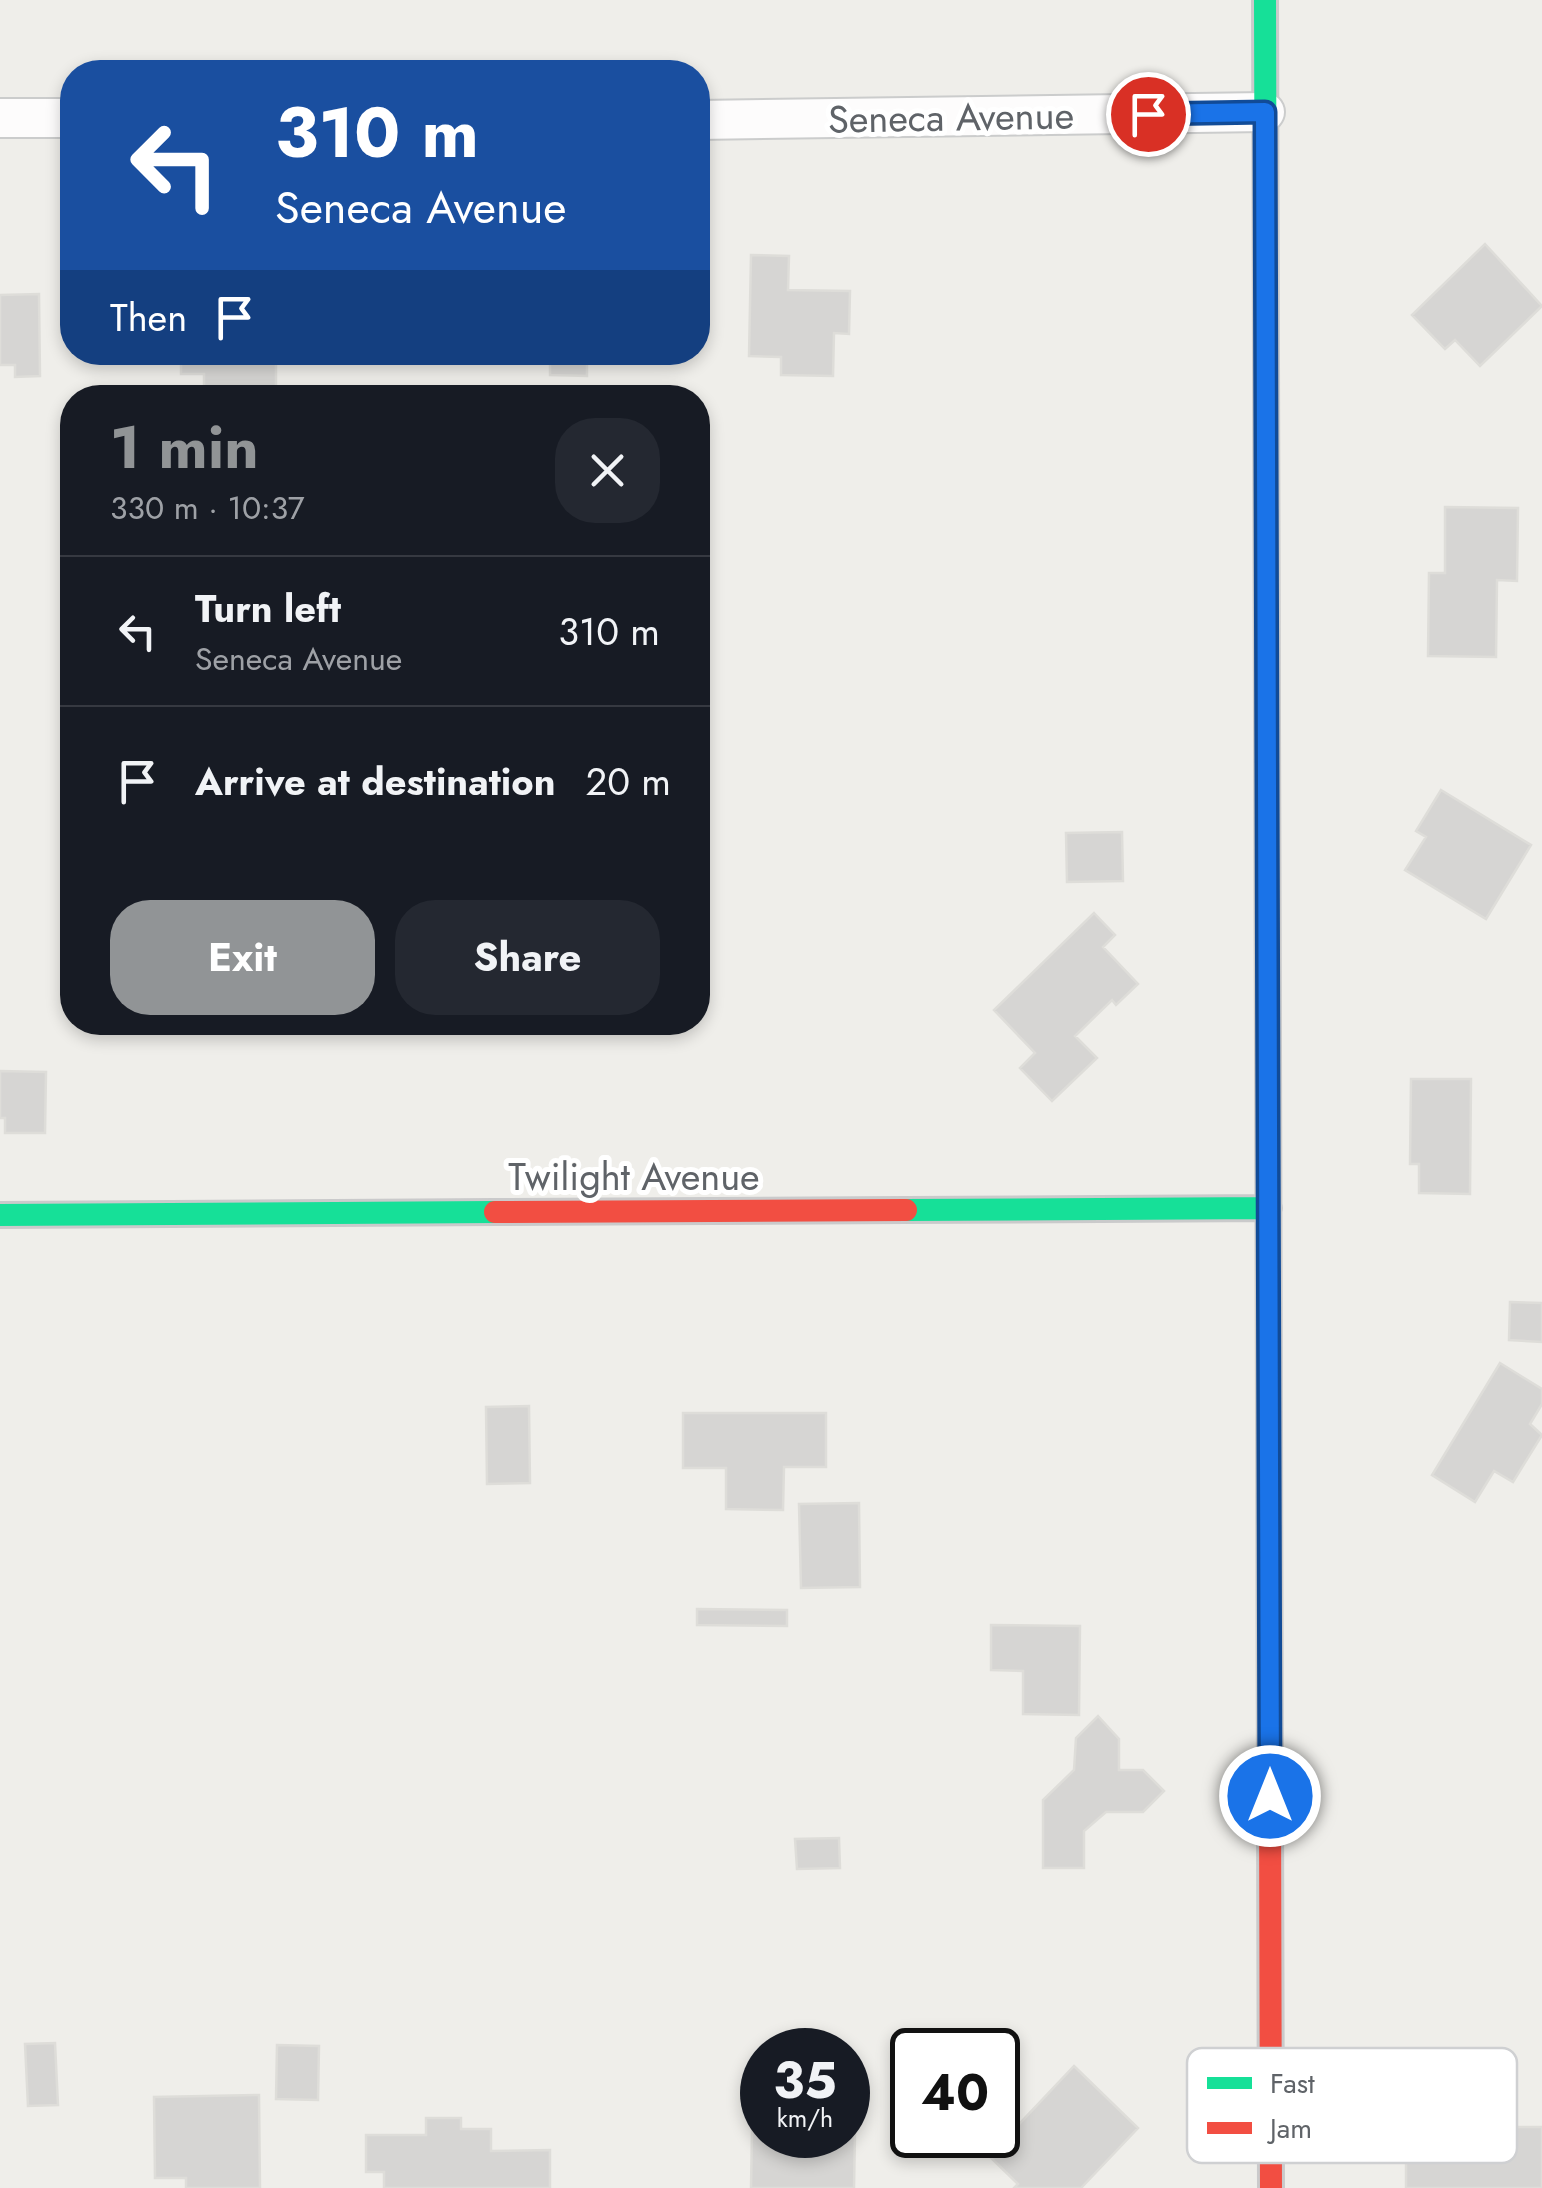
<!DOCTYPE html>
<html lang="en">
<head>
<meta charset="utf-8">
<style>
	body { margin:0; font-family:Jost,sans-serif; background:#242831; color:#f1f3f6; height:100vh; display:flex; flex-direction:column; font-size:38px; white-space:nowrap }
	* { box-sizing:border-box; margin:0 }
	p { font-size:32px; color:#9ea1a6 }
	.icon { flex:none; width:55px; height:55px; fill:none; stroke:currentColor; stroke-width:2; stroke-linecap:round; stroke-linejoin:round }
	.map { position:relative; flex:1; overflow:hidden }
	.side { position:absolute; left:60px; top:385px; width:650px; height:650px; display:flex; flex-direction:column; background:#171b24; border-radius:40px; box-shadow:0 5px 15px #0003 }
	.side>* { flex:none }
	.banner { position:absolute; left:60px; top:60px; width:650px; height:305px; border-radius:40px; box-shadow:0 5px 15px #0003; background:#1a4fa0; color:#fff; overflow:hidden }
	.speed { position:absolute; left:740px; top:2028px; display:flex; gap:20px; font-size:50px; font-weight:700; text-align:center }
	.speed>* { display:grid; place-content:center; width:130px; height:130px; border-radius:50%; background:#171b24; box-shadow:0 5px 15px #0003; line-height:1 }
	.speed small { font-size:25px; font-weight:400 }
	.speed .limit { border:5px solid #111; border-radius:15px; background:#fff; color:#111 }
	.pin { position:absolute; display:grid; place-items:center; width:85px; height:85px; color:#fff; margin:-42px; border:5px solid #fff; border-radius:50%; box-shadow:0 2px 10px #0007 }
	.me { position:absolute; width:110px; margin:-55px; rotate:0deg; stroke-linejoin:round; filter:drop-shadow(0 0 8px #0008) }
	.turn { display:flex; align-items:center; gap:35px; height:210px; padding:0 50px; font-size:45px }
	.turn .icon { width:130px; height:130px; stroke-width:2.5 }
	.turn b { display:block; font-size:70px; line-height:85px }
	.then { display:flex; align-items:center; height:95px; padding:0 50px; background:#0003; gap:20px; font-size:38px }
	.round { display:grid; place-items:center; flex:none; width:105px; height:105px; border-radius:40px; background:#242831 }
	.headline { display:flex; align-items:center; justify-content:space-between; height:170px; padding:0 50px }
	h1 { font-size:60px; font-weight:700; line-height:75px; color:#919496 }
	.button { display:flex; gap:20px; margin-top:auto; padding:20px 50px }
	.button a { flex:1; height:115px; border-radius:40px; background:#919496; color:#fff; font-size:40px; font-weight:700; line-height:115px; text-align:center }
	.button a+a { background:#242831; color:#f1f3f6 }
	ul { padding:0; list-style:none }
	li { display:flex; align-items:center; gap:30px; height:150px; padding:0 50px; border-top:2px solid #363941 }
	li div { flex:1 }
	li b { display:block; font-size:38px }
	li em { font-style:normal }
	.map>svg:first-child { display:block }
	.building { fill:#d6d5d3; stroke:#deddd9; stroke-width:2.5 }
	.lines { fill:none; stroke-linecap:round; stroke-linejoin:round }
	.street-casing { stroke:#cbcccc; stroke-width:42 }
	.fast-casing { stroke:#cacacb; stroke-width:28 }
	.jam-casing { stroke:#cacacb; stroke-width:28 }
	.street { stroke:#fdfcfc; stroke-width:38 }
	.fast { stroke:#16e098; stroke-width:22 }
	.jam { stroke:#f24e42; stroke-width:22 }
	.route-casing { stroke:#114b97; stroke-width:25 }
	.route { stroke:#1a73e8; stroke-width:18 }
	.labels { text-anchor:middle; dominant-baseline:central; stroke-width:10; stroke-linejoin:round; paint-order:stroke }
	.street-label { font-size:38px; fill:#5f6368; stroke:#fff }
	.key { fill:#fff; stroke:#cfd0d2; stroke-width:2.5 }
	.key-label { font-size:28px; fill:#5f6368 }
</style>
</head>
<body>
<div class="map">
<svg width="1542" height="2188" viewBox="0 0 1542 2188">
	<rect width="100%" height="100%" fill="#efeeea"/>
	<path class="building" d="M1485,244L1542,306L1480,366L1455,340L1445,349L1412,315Z
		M751,255L789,256L788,290L850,291L849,334L834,333L833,376L781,375V357L749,356Z
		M39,294L40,376L15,377V365H0V295Z
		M181,352H276V388L204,387V374H181Z
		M496,352H587V376L550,375V355Z
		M1445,507L1518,508L1517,581L1497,580L1496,657L1428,656L1429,573H1445Z
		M1441,790L1531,845L1486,919L1405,870L1426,837L1416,831Z
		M1122,832L1123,881L1067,882L1066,833Z
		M1094,913L1115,935L1103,947L1138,984L1116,1005L1112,1000L1075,1036L1097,1058L1052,1101L1020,1068L1035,1053L994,1010Z
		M0,1071L46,1072L45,1133H5V1118H0Z
		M1411,1079H1471L1470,1194L1419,1193V1164H1410Z
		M1510,1302L1542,1303V1342L1509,1340Z
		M1500,1363L1542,1389V1404L1530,1424L1542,1435L1513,1482L1494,1471L1475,1502L1432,1475Z
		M529,1406L530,1483L487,1484L486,1407Z
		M683,1413H826V1467H784L783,1510L726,1509V1468H683Z
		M859,1503L860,1587L801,1588L799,1504Z
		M697,1609L787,1610V1626L697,1625Z
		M991,1625L1080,1626L1079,1715L1023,1714V1671L991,1670Z
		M1098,1716L1119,1739V1770H1143L1164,1791L1143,1812H1106L1084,1831V1868H1043V1800L1074,1770L1076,1738Z
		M839,1838L840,1868L797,1869L795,1839Z
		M55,2043L58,2105L28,2106L25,2044Z
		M277,2045L319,2046L318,2100L276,2099Z
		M1074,2066L1138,2128L1081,2188H1014L1018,2184L989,2156Z
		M259,2095L260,2188H186V2178H155L154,2097Z
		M426,2118H461V2129H491V2151L550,2150V2188H384V2172H366V2135H426Z
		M1480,2127H1542V2188H1406V2151L1480,2152Z
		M752,2131H762V2135L855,2133L854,2188H751Z"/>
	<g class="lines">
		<defs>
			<path id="street" d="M0,118H72
				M698,120L1265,112"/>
			<path id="fast" d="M1265,0L1267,722
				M1268,1049L1270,1797
				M906,1210L1269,1208
				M0,1215L495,1212"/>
			<path id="jam" d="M1267,722L1268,1049
				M495,1212L906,1210
				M1270,1797L1271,2188"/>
		</defs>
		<use href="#street" class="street-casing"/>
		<use href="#fast" class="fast-casing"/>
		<use href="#jam" class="jam-casing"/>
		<use href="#street" class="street"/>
		<use href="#fast" class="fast"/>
		<use href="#jam" class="jam"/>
	</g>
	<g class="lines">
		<defs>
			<path id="route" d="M1148,114L1265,112L1270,1796"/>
		</defs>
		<use href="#route" class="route-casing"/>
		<use href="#route" class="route"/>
	</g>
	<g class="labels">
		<g class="street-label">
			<text transform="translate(951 117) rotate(-1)">Seneca Avenue</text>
			<text x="634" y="1176">Twilight Avenue</text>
		</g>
	</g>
	<rect x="1187" y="2048" width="330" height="115" rx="15" class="key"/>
	<rect x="1207" y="2077" width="45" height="12" fill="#16e098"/>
	<rect x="1207" y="2122" width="45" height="12" fill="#f24e42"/>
	<g class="key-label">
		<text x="1270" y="2093">Fast</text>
		<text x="1270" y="2138">Jam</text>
	</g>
</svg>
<div class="speed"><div>35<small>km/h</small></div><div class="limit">40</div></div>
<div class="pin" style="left:1148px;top:114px;background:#d93025"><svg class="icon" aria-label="arrive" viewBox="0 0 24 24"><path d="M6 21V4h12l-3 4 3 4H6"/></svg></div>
<svg class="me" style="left:1270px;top:1796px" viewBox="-20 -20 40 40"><circle r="17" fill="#1a73e8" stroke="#fff" stroke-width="3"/><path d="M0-11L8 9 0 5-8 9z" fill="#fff"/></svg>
<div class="banner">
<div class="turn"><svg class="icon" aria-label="left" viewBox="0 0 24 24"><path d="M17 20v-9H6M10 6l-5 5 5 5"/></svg><div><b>310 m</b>Seneca Avenue</div></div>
<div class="then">Then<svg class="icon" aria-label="arrive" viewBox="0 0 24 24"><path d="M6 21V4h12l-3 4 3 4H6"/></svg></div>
</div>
<section class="side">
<div class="headline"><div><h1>1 min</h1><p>330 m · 10:37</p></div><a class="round"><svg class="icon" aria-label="close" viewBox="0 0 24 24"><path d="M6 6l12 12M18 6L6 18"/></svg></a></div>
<ul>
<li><svg class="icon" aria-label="left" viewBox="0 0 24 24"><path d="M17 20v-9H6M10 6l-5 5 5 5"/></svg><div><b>Turn left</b><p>Seneca Avenue</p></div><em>310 m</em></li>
<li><svg class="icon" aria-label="arrive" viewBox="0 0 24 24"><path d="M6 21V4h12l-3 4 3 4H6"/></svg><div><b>Arrive at destination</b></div><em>20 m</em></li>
</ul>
<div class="button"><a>Exit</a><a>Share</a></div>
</section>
</div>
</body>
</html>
